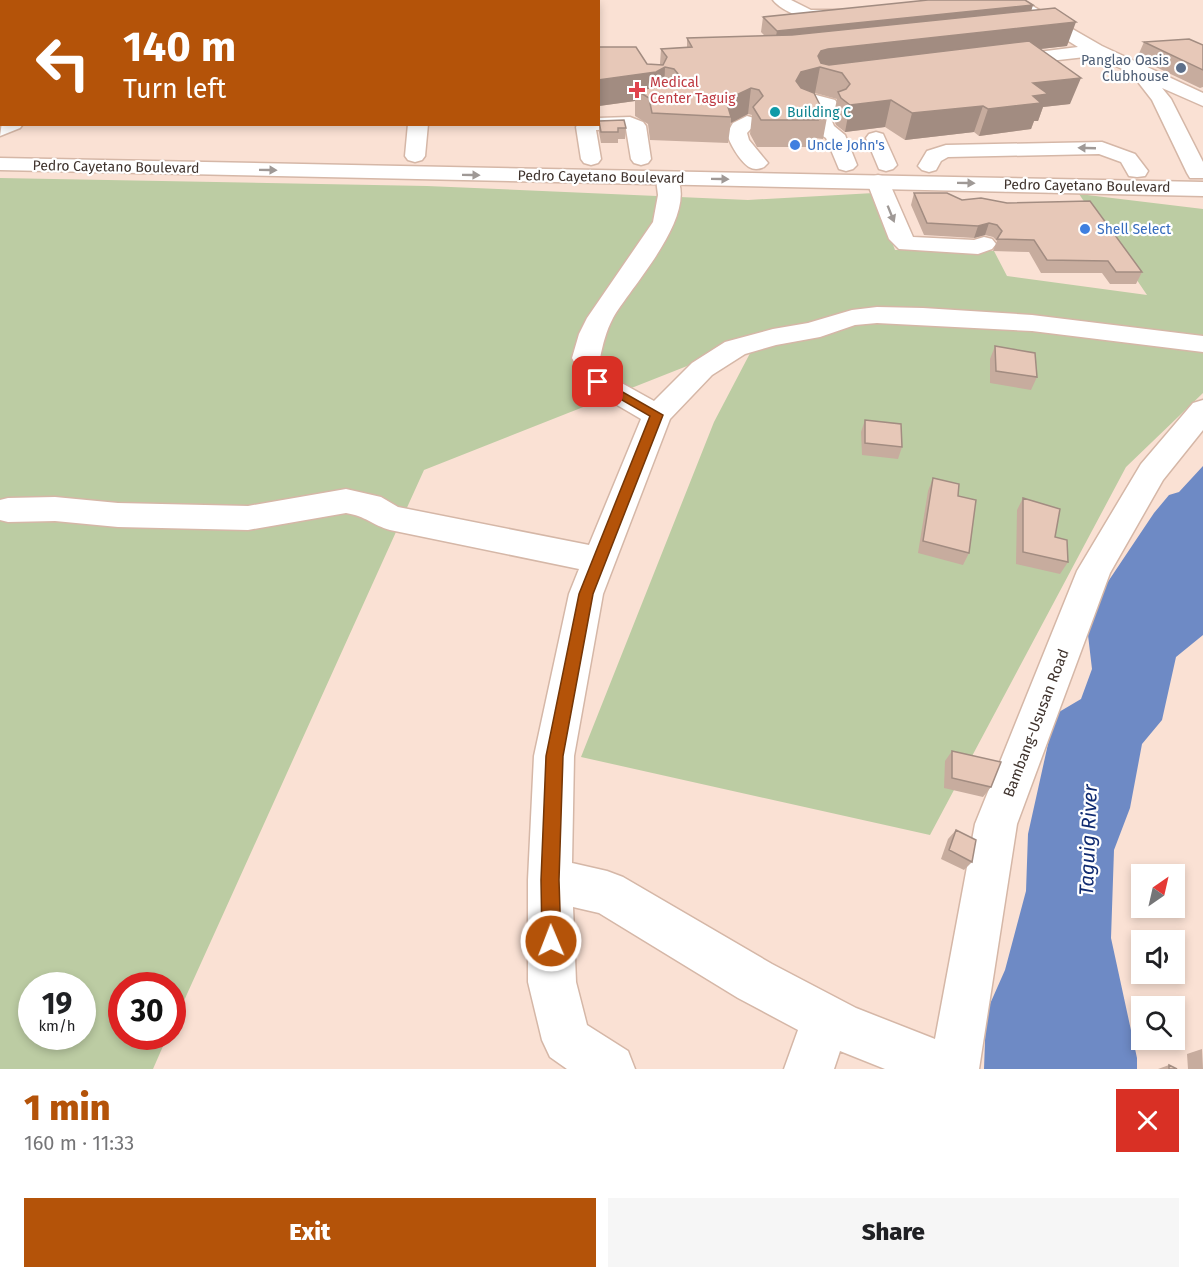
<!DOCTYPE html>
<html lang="en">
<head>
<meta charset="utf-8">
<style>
	body { margin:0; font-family:"Fira Sans",sans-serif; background:#f6f6f6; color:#202124; height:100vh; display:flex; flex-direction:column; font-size:22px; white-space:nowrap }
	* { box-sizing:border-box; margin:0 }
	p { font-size:20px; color:#757577 }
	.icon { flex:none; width:33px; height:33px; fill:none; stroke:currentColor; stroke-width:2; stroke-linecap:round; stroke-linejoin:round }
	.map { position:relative; height:1069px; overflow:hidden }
	.details { display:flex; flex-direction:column; background:#fff; flex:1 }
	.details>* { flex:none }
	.top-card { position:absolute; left:0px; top:0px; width:600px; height:126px; box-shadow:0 3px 9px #0003; background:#b45309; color:#fff; overflow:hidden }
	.needle { width:39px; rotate:34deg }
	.controls { position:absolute; left:1131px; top:864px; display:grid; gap:12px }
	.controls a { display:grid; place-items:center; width:54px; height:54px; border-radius:0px; background:#fff; box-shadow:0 3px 9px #0003; font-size:30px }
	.speed { position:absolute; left:18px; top:972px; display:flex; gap:12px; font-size:30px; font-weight:700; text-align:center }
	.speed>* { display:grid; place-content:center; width:78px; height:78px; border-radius:50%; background:#fff; box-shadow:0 3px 9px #0003; line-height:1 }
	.speed small { font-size:15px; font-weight:400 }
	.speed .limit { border:9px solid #d22; background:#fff; color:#111 }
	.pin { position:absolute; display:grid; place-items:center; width:51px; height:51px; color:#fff; margin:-26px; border-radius:12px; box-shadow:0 3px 9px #0006 }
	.me { position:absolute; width:66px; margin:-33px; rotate:359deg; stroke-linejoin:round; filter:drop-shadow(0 0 4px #0008) }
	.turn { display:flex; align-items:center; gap:21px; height:126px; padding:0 24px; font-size:27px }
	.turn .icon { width:78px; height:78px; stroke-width:2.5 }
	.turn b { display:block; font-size:42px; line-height:51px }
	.round { display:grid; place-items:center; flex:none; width:63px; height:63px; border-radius:0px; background:#f6f6f6 }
	.headline { display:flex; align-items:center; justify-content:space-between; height:102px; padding:0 24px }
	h1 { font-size:36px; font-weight:800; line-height:45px; color:#b45309 }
	.button { display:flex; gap:12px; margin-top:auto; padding:12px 24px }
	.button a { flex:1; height:69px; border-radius:0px; background:#b45309; color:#fff; font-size:24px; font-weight:800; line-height:69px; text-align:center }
	.button a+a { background:#f6f6f6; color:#202124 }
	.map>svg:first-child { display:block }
	.green { fill:#bccca3; fill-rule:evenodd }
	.water { fill:#6e8ac5 }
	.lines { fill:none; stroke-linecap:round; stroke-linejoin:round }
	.minor-casing { stroke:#d5b7a7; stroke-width:3 }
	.major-casing { stroke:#d5b7a7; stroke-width:3 }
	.minor { fill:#fff; fill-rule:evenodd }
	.major { fill:#fff; fill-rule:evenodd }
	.wall { fill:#c7ac9e }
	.shaded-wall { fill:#a28c81 }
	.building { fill:#e7c8b8; stroke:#a28c81; stroke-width:1.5 }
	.oneway { fill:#9f9996 }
	.route { fill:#b45309; stroke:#753606; stroke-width:1.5 }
	.service-dot { fill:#5c6f8a; stroke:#fff; stroke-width:2 }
	.health-dot { fill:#e0444e; stroke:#fff; stroke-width:2 }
	.culture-dot { fill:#0f9aa8; stroke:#fff; stroke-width:2 }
	.shop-dot { fill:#3f7fe0; stroke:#fff; stroke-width:2 }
	.labels { text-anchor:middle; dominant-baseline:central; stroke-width:4.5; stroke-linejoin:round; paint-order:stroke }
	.far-service-label { font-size:14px; fill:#4e5e75; stroke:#fff; text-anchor:end }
	.far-health-label { font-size:14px; fill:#be3a42; stroke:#fff; text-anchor:start }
	.far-culture-label { font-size:14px; fill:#0d838f; stroke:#fff; text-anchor:start }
	.far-shop-label { font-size:14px; fill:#366cbe; stroke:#fff; text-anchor:start }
	.far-street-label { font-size:14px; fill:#3f332d; stroke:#fff }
	.street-label { font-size:15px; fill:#3f332d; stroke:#fff }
	.near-water-label { font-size:20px; font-style:italic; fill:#102b71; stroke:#fff }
</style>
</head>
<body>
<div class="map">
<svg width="1203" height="1069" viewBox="0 0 1203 1069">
	<rect width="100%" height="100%" fill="#fae1d4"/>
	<path class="green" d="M0,178L427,186L748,200L874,193L895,250L994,251L1007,276L1147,295L1079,194L1203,209V393L1126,467L930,835L581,757L714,422L758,338L424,470L173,1025L172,986H122V1036L167,1037L153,1069H0ZM32,986H82V1036H32Z"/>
	<path class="water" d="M1203,466V635L1176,657L1162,720L1142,744L1130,808L1114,850L1111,938L1137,1058V1069H984L986,1013L1005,970L1026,891L1028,834L1050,735L1059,712L1081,699L1092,669L1088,635L1093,604L1154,513L1169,495L1179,492Z"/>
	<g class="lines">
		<defs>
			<path id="minor" d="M22,0H43L21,2Z
				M530,0H547L529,2Z
				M773,0H791L811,10H845L853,15C839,32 786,17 773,0Z
				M1003,0H1022L1102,46L1203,93V106L1162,88L1171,99L1203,162V178H1190L1187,173L1152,100L1131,73L1094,56L1005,66L999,65L996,61L999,57L1005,56L1078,47Z
				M816,95L835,100L842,110L839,114L830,117L834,126L845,135L857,165L853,169L846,171L839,169L826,138L818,133L811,118L797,112L794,108L797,100Z
				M747,116L754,118L757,122L747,133L749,140L768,163L764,167C760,169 754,170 749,167C740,161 729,143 727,133L733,123Z
				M630,117L643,122L646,126L651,159L648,163L641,165L634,163L631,159L626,129L596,130L601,159L598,163L591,165L584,163L581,159L576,127L578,124H598V118Z
				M2,122V124H23L20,128L0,136Z
				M408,124H428L425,156L422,160L415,162L408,160L405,156Z
				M876,132L883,134L897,165L893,169L886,171L879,169L866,138L869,134Z
				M1102,142L1135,154L1148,171L1145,176L1137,177L1129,176L1121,162L1099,154L948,157L941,161L936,170L929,172L922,170L918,166L927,151L946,145Z
				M667,173L675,174C701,213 632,285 613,318C606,331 603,344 600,358L609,376L654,401L692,363L725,342L773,329L808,323L852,310L877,307L923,308L1032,315L1203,336V352L1032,331L877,323L855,325L820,337L776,345L745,354L712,375L670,419L603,594L574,756L572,863L607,871L623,877L772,964L856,1008L935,1039L975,824L1077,571L1141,464L1193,403L1203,400V430L1163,480L1110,573L1017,824L979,1069H885L840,1051L834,1069H784L798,1030L738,998L599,913L573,907L576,982L587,1025L628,1051L635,1069H567L550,1057L542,1040L528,982V880L534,756L569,594L579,569L390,530C372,525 366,516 346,513L248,530L118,527L55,521L8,522L0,520V500L8,498L55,497L118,503L248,506L346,489L381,497L398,507L589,545L641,419L588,388L572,358L579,334L587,318L653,222L658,195L656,179L659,174Z
				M878,175L886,177L889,182L913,237L974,240L984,237L992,239L996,244L992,249L978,254L899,249L889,239L867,182L870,177Z"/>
			<path id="major" d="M0,158L1203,182V196L0,170Z"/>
		</defs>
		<use href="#minor" class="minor-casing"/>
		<use href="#major" class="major-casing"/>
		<use href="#minor" class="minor"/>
		<use href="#major" class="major"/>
	</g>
	<path class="wall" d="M97,0H466L462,2H100Z
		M1033,5L1031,11L1067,46L1040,49L1070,104L1043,107L1038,121H1034L1031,129L979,136L974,132L905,140L885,127L845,132L836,125L833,118L837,99L815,93H814L821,107L828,112L823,139L814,138L813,147H757L750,134L752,115L748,114L731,122L728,143L650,140L648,124L635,116V101L599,106L598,107V47L647,64H660L661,49L687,47V38L765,36L761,32L763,17Z
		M1144,42L1203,45V87L1200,88L1137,58Z
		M599,121L626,128L625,139H618V143H601L599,132Z
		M914,193L962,200L1142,272L1136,284H1110L1102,273H1041L1029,252L993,251L997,241L993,237L985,235L974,238L924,235L911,205Z
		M995,346L1037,377L1031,390L990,383V359Z
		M865,420L902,447L898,459L862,455L861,432Z
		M933,478L958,496L969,553L963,565L918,553L928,491Z
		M1023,498L1055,537L1068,562L1060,574L1016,564L1017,510Z
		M952,751L991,787L983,797L944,788L945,761Z
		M956,830L972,862L964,870L941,859L948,839Z
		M1202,1049L1203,1069H1188L1187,1054Z
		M1169,1065L1177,1069H1158Z"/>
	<path class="shaded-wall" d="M400,0H466L462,2H393Z
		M1033,5L1028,20L774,46L777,31Z
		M1076,22L1067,46L839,72L820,67L815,93L796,98V81L801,72L818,56L821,51L828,49Z
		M665,67L664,93L649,98L636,90L635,101L599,106L598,107L599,80Z
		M0,77L2,80V104L0,105Z
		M1081,78L1070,104L1043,107L1038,121H1034L1031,129L979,136L988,109L1033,83Z
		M751,88L748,114L731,123V117L728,107L734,96Z
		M891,100L885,127L845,132L850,105Z
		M983,106L974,132L905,140L912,113Z
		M989,223L985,235L974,238L978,226Z"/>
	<path class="building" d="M0,0H5L7,2H2V81L0,82Z
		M117,0H400L393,2H119Z
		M928,0H1025L1033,5L777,31L763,17Z
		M1055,8L1076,22L828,49L821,51L818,56L821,63L829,65L1029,41L1081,78L1033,83L1048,94L1033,96L1041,103L988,109L983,106L912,113L891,100L850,105L841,98L838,92L846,89L850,84L842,73L820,67L801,72L796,81L801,88L814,93L821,107L828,112L815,111L818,120H761L753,107L763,96L759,90L751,88L734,96L728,107L731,117L652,113L649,98L636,90L671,85L679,75L674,69L665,67L656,72L598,80V47H636L647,64L663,65L667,57L661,49L692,47L687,38L792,35Z
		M1189,39L1203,45V70L1144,42Z
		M624,120L626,128H618V132H601L599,121Z
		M914,193H947L962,200L981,198L1007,203L1090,201L1142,272H1116L1108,261L1047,260L1034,240L997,239L1002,231L997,225L989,223L978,226L927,223Z
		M995,346L1035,353L1037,377L996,371Z
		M865,420L901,424L902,447L865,443Z
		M933,478L959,484L958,496L976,500L969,553L923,541Z
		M1023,498L1060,509L1055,537L1067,540L1068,562L1023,552Z
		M952,751L1001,762L991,787L952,778Z
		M956,830L976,840L972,862L949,850Z
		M1169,1065L1177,1069H1169Z"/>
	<defs><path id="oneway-solid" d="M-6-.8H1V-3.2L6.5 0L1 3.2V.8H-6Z" transform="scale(1.5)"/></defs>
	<g class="oneway">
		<use href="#oneway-solid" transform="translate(1087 148) rotate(-178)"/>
		<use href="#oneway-solid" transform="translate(268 170) rotate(1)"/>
		<use href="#oneway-solid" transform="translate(471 175) rotate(1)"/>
		<use href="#oneway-solid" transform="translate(720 179) rotate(1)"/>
		<use href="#oneway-solid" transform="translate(966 183) rotate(1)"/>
		<use href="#oneway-solid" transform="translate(891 214) rotate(68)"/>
	</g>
	<path class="route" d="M598,378L663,415L593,594L563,756L559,880L561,941L558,948L551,950L544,948L542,941L541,880L546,756L579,594L650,416L594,384L592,382Z"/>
	<circle class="service-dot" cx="1181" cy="68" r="6"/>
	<path class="health-dot" d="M634 81h6v6h6v6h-6v6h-6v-6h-6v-6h6z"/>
	<circle class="culture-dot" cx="775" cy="112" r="6"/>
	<g class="shop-dot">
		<circle cx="795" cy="145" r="6"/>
		<circle cx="1085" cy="229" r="6"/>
	</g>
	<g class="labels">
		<g class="far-service-label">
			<text x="1169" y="60">Panglao Oasis<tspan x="1169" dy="16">Clubhouse</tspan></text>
		</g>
		<g class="far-health-label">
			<text x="650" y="82">Medical<tspan x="650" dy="16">Center Taguig</tspan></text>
		</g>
		<g class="far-culture-label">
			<text x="787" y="112">Building C</text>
		</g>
		<g class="far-shop-label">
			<text x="807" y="145">Uncle John's</text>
			<text x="1097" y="229">Shell Select</text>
		</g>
		<g class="far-street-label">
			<text transform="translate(116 167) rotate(1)">Pedro Cayetano Boulevard</text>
			<text transform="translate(601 177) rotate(1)">Pedro Cayetano Boulevard</text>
			<text transform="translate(1087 186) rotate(1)">Pedro Cayetano Boulevard</text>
		</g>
		<g class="street-label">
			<text transform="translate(1036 723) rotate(-69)">Bambang-Ususan Road</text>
		</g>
		<g class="near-water-label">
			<text transform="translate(1088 840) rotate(-88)">Taguig River</text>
		</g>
	</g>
</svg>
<div class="controls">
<a><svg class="needle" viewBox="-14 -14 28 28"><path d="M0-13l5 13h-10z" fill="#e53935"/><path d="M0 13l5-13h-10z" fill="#757577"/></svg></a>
<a><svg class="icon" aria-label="sound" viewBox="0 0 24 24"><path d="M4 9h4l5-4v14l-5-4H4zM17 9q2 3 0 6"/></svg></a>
<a><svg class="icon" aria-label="search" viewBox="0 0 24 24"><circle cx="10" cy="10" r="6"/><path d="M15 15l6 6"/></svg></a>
</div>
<div class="speed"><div>19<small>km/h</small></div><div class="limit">30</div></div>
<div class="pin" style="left:598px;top:382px;background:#d93025"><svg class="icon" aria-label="arrive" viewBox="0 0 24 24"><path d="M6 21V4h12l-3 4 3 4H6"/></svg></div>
<svg class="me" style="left:551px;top:941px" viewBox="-20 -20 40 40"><circle r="17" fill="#b45309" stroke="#fff" stroke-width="3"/><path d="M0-11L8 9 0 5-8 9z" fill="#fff"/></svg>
<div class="top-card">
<div class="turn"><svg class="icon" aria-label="left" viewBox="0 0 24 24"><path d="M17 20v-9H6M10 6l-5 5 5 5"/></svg><div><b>140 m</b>Turn left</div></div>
</div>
</div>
<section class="details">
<div class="headline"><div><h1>1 min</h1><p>160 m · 11:33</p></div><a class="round" style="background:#d93025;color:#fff"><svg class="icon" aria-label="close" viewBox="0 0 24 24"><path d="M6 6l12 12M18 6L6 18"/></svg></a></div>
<div class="button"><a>Exit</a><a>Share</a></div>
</section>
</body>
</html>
